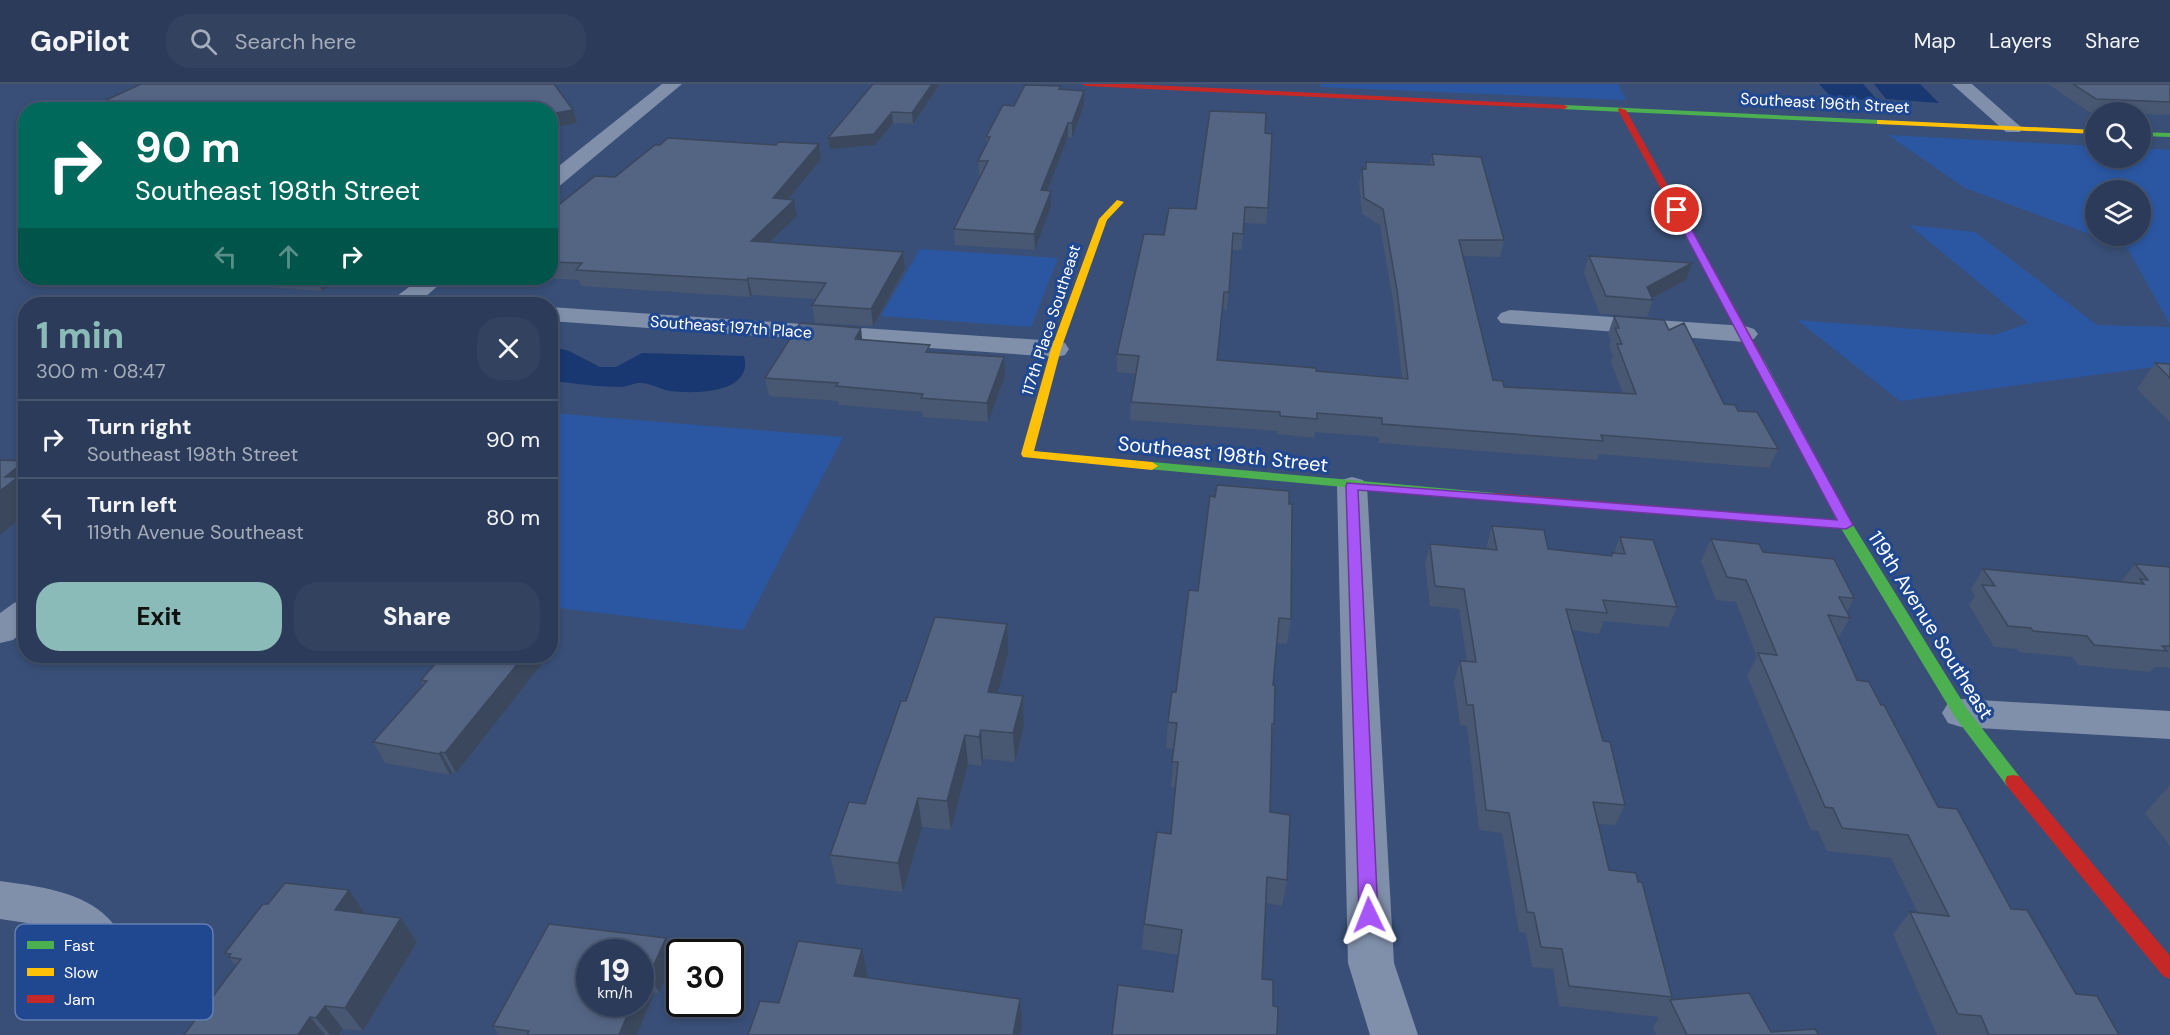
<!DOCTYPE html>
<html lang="en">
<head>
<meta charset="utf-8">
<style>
	body { margin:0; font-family:"DM Sans",sans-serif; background:#33425f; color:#f1f3f6; height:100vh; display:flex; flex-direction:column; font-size:22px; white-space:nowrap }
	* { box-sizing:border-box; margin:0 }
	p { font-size:20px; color:#a6adba }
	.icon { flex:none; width:33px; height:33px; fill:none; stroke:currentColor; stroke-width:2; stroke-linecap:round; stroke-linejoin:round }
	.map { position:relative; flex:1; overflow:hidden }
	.drawer { position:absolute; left:18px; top:213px; width:540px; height:366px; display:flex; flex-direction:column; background:#2b3b59; border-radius:24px; box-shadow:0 3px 9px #0003,0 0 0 2px #47556f }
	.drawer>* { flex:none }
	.hud { position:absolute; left:18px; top:18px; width:540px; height:183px; border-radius:24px; box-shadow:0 3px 9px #0003,0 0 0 2px #47556f; background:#00695c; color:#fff; overflow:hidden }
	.tools { position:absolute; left:2085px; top:18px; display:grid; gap:12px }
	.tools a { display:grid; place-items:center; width:66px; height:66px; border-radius:50%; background:#2b3b59; box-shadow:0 3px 9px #0003,0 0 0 2px #47556f; font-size:30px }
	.speed { position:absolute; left:576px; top:855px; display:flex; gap:12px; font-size:30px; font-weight:700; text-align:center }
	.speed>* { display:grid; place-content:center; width:78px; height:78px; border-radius:50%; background:#2b3b59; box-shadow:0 3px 9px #0003,0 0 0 2px #47556f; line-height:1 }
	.speed small { font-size:15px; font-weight:400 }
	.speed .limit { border:3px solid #111; border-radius:9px; background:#fff; color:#111 }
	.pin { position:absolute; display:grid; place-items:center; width:51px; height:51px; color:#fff; margin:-26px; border:3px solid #fff; border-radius:50%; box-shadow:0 2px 6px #0007 }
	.me { position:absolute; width:66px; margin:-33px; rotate:358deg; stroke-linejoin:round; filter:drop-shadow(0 0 4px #0008) }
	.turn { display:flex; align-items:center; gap:21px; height:126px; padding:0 18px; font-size:27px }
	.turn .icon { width:78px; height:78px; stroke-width:2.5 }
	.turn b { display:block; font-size:42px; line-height:51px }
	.lanes { display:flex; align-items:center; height:57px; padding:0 18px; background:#0003; justify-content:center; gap:30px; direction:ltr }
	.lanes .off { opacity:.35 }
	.round { display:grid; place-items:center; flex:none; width:63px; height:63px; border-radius:24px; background:#33425f }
	.head { display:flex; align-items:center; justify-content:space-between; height:102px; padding:0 18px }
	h1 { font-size:36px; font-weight:800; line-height:45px; color:#8bbbb9 }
	.action { display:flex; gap:12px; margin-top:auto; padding:12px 18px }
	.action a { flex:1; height:69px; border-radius:24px; background:#8bbbb9; color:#111; font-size:24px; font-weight:800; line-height:69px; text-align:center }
	.action a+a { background:#33425f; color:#f1f3f6 }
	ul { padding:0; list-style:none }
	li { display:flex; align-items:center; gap:18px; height:78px; padding:0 18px; border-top:2px solid #47556f }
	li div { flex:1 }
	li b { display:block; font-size:22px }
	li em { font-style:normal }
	header { display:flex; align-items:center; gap:36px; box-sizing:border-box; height:84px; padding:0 30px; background:#2b3b59; border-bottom:2px solid #47556f }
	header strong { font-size:28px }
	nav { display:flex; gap:33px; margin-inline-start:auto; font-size:21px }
	.search { width:420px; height:54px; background:#33425f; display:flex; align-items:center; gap:15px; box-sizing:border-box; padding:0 21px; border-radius:24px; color:#a6adba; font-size:22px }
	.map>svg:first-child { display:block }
	.green { fill:#2b57a2; fill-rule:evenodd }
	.water { fill:#193770 }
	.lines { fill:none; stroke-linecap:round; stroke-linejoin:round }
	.street { fill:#8190aa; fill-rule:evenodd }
	.fast { fill:#4caf50; fill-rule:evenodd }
	.slow { fill:#ffc107; fill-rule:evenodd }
	.jam { fill:#c62828; fill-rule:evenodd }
	.wall { fill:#485772 }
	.shaded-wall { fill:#3b475c }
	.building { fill:#546584; stroke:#3b475c; stroke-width:1.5 }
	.route { fill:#a855f7; stroke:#6d37a1; stroke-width:1.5 }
	.labels { text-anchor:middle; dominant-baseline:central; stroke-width:6; stroke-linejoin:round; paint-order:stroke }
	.far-street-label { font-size:16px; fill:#fff; stroke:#204890 }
	.street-label { font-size:20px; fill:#fff; stroke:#204890 }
	.key { fill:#204890; stroke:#637fb1; stroke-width:1.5 }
	.key-label { font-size:16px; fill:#fff }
</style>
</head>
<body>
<header>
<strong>GoPilot</strong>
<div class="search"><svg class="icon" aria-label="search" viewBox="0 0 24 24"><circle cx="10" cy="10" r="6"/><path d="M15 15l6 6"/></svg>Search here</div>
<nav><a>Map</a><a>Layers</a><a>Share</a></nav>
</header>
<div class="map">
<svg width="2170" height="951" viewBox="0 0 2170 951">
	<rect width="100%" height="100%" fill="#394f77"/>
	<path class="green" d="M1321,0H1618L1626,16L1320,3Z
		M1888,51L2095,62L2096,74H2140L2141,64L2170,66V240L2127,164L1965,104ZM2140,106V152H2096V106Z
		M1909,141L1975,148L2097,241L2170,243V285L2147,284L1900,317L1797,236L1994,251L2028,239Z
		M920,165L1058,174L1031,243L881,232Z
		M551,329L843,353L743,546L551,523Z"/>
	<path class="water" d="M1819,0H1863L1878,17L1831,13Z
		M1874,0H1920L1939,19L1886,15Z
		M551,262L569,267L600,283H616L642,269L744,272C754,310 694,310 670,307C660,305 648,298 638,299C632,300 626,303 620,303C597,303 573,299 551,297Z"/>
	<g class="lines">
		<path class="street" d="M662,0H682L557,104L550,106V89Z
			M1952,0H1972L2022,44L2020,48H2006Z
			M421,194H447L417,220H390L393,215Z
			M550,223L1056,257L1065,259L1069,265L1065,271L1056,273L550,237Z
			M1510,226L1745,242L1754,245L1758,250L1754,255L1745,258L1501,239L1497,234L1501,229Z
			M1352,393L1363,396L1367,402L1394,879L1418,951H1370L1348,879L1337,402L1341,396Z
			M26,515V545L13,556L0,559V529L14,519Z
			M1961,615L2170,627V655L1961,643L1948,639L1942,629L1948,619Z
			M0,797C36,802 83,807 109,835C118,844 123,857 128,868L121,883L105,889C81,880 90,876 75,861C55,841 27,839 0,835Z"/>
		<path class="fast" d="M1564,21L1880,36L1884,38L1880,40L1561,25L1560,23Z
			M2140,48L2170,49V53L2140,52Z
			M1759,273L1764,276L1853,441L1967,625L2019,692L2021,697L2019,702L2013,703L2007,702L1955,633L1839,441L1754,276Z
			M1152,378L1495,409L1501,413L1495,417L1148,385L1146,382Z"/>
		<path class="slow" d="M1880,36L2096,46V50L1877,40V36Z
			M1117,116L1124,118L1107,136L1061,265L1034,367L1152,378L1158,382L1152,386L1023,373L1021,370L1051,265L1099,135Z"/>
		<path class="jam" d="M1082,0H1130L1564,21L1568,23L1564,25L1086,2Z
			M1619,24L1626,26L1764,276L1763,278H1755L1754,276L1618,26Z
			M1495,409L1846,437L1853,441L1846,445L1491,416L1489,413Z
			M2013,691L2019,692L2170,872V895L2163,892L2007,702L2005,697L2007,692Z"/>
	</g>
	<path class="wall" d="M141,0H554L573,26L577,39L550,44V26H103L100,19Z
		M873,0H940L913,40L893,39L875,61L830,65Z
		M2048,0H2170V31L2140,30V28H2089Z
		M1061,2V6L1084,7V21L1072,54L1068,53L1047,106L1051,122L1035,166L955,161L954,145L980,92H979L978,77L987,60L986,53L1014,22Z
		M1265,49L1268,124L1266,140L1244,139L1242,166H1232L1227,226L1223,225L1217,276L1316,287L1402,294L1394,223L1380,141L1362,130L1359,100L1362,84L1364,85L1366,78L1430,81L1432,70L1504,156L1500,173L1463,172L1493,296L1504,303L1623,310L1611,278L1613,272L1609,262L1611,257L1608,250L1614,232L1669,246L1724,320L1738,327L1778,365L1769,384L1599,370L1597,376L1379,359V353L1315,348L1314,354L1277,350L1278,347L1130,336L1131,318L1136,290L1117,288V270L1164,151L1196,125Z
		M819,60L821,75L787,116L797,132L770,158L903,168L905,184L873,242L815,239L812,221L816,215L752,211L750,213L581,202L579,196L542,194H550V128L615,93L776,61Z
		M1589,172L1692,179L1686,196L1652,214L1653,216L1647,233L1600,230L1584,189Z
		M262,194H339L322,207L267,203Z
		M863,256L930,268L1005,292L988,338L923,333L922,328L839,321L838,317L769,312L765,294Z
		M2155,279L2170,280V338L2137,305Z
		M1215,413L1291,535L1287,560L1277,559L1273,601L1274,640L1271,658L1270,728L1287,796L1282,822L1266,819L1173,908L1178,871L1142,865L1144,840L1171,750L1176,704L1171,703L1174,665L1166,664L1168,638L1176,608L1198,507Z
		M1492,442L1548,465L1611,472L1612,469H1614L1620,453L1677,523L1668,543L1604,537L1599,550L1572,546L1603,657L1625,721L1615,741L1598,740L1609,786L1672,913L1670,916L1771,948L1819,951H1656L1653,944L1659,933L1559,922L1553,885L1532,883L1526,849L1519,848L1502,749L1479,746L1467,642L1460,641L1454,597L1460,577L1467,578L1459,525L1430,522L1425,480L1430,460L1487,465V461Z
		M1711,455L1763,468L1854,514L1847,528L1850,534L1838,554L1857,596L1881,621L1938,723L2011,825L2076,910L2119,951H1937L1893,850L1910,828L1918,829L1891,774L1827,767L1818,747L1811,746L1747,592L1757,573L1736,518L1716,516L1701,477Z
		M2135,480L2170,483V584L2154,583L2150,588L2078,581L2072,573L2019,568L2017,565L1994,563L1969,521L1975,512L1971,505L1983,485L2121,498Z
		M1008,569L998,609L1023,612L1024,641L1015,678L983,675L982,682L968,680L951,746L922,743L903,808L837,800L830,771L865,720Z
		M442,572L456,689L452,688L450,691L385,679L373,658L423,601L421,596Z
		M2170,701V762L2145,729Z
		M365,830L401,834L417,858L363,947L343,945L339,951H184L236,882L225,869Z
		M666,854L674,874L659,909H654L637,951H499L493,942Z"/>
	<path class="shaded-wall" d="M932,0H940L913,40L912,29Z
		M1084,7V21L1072,54V39Z
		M573,26L577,39L550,44V30Z
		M892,28L893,39L875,61L830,65L828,54Z
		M1068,39V53L1041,122V106Z
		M819,60L821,75L776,130L773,114Z
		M1051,107V122L1035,166L1034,150Z
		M794,116L797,132L754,173L751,157Z
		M903,168L905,184L873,242L871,225Z
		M1692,179L1686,196L1650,215L1647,203Z
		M316,194H339L322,207Z
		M748,194L752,211L750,213L747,196Z
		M861,244L863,262L855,255Z
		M1004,273L1005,292L988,338L987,319Z
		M25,377L26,378V430L0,451V407L5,393Z
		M550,540L558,559L550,569Z
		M1007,540L1008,569L991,637L988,608Z
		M524,572H548L456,689L445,669Z
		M1023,612L1024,641L1015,678L1013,649Z
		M981,646L983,675L982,682L979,653Z
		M965,651L968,680L951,746L947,717Z
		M441,668L452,688L450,691L439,670Z
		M918,714L922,743L903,808L898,779Z
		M349,806L365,830L335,826Z
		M401,834L417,858L363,947L345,924Z
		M666,854L674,874L659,909L650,889Z
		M862,865L868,893L860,920L854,892Z
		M646,889L654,909L637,951H619L632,920H640V901Z
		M1020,915L1022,943L1020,951H1013Z
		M325,922L343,945L339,951H330L316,934Z
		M310,933L325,951H298Z"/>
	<path class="building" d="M141,0H554L573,26L550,30V26H228L100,19Z
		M873,0H932L912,29L892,28L874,50L828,54Z
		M2073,0H2170V18L2096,15Z
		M1025,1L1061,2L1059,5L1084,7L1072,39H1068L1041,106L1051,107L1034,150L954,145L988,77H978L990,53H986L1003,21L1014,22Z
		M1210,27L1266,29L1265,49L1272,50L1268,124L1245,123L1243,150L1233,149L1229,208H1224L1217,276L1316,284V287L1408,295L1397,206L1383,125L1364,114L1362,84L1366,85V78L1434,81L1432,70L1481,73L1504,156H1459L1493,296L1503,297L1504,303L1636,310L1617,260H1622L1615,244H1619L1614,232L1664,236L1669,246L1684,239L1724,320L1735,321L1738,327L1757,328L1778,365L1601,351L1603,357L1382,340V334L1317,329V335L1280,332V328L1131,318L1139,272L1117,270L1144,150L1164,151L1169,124L1196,125Z
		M668,54L776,61L779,58L819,60L773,114L794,116L751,157L903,168L871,225L812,221L826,199L748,194L747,196L576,186L582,179L550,178V128L595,92L615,93L655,61H660Z
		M1589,172L1692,179L1647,203L1653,216L1606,212Z
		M800,239L861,244L855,255L930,261L926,268L1004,273L987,319L921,314L923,310L836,302L838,299L765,294Z
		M2155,279L2170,280V294Z
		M0,376L25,377L5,393H18L0,407Z
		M1217,401L1289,407V420H1292L1291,535L1279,534L1273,601H1275L1274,640H1272L1270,728L1290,731L1287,796L1267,793L1262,895L1273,896V922L1278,923L1277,951H1112L1118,901L1173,908L1182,846L1144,840L1157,748L1171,750L1178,678H1172L1177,639L1168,638L1172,608H1176L1189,506L1198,507L1210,412L1215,413Z
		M1492,442L1544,446L1548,465L1612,472V469L1625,470L1620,453L1653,456L1677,523L1603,516L1607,529L1566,525L1603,657L1610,658L1625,721L1593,718L1609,786L1636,789L1638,798H1642L1672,913L1569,902L1562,865L1541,863L1534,829L1527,828L1509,729L1486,726L1473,621H1467L1460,577L1476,578L1464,505L1435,502L1430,460L1497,466Z
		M1711,455L1759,460L1763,468L1834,475L1854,514L1839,513L1850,534L1828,531L1857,596L1869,598L1881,621H1884L1938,723L1957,725L2011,825L2027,826L2076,910L2097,912L2119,951H1989L1981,932L1958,930L1910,828L1949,832L1908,751L1842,744L1833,724L1825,723L1758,569L1777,571L1746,496L1727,493Z
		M2135,480L2170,483V562H2162L2167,567L2094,561L2087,552L2033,547L2031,544L2008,542L1982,501L1995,502L1983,485L2144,500L2140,495L2148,496Z
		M935,533L1007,540L988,608L1023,612L1013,649L981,646L979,653L965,651L947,717L918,714L898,779L830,771L849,718L865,720L901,617H906Z
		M442,572H524L445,669L441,668L439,670L373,658L427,597L421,596Z
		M285,799L349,806L335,826L401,834L345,924L325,922L316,934L310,933L298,951H184L241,875L228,873L231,870L225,869L263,820H268Z
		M549,840L666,854L650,889H646L640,901V868H590V920H632L619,951H527L529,947L493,942Z
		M798,857L862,865L854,892L1020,915L1013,951H748L760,917L779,919Z
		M1749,909L1771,948L1815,945L1819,951H1687L1670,916Z"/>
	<path class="route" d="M1674,124L1681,126L1853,441L1846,445L1358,406L1378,831L1375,837L1369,840L1362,837L1359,831L1346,402L1347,399L1837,436L1672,126Z"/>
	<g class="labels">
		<g class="far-street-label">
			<text transform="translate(1825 19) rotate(3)">Southeast 196th Street</text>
			<text transform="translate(1051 236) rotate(-72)">117th Place Southeast</text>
			<text transform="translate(731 243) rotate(4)">Southeast 197th Place</text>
		</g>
		<g class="street-label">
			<text transform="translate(1223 370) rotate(6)">Southeast 198th Street</text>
			<text transform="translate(1931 541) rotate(58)">119th Avenue Southeast</text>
		</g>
	</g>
	<rect x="15" y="840" width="198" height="96" rx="9" class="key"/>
	<rect x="27" y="857" width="27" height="8" fill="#4caf50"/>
	<rect x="27" y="884" width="27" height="8" fill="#ffc107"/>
	<rect x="27" y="911" width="27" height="8" fill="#c62828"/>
	<g class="key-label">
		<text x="64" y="867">Fast</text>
		<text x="64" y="894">Slow</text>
		<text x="64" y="921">Jam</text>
	</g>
</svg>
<div class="tools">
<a><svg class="icon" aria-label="search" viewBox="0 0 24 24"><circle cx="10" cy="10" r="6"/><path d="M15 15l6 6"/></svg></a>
<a><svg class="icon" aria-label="layers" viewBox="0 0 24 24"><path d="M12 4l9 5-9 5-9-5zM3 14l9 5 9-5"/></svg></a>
</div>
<div class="speed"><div>19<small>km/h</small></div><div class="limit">30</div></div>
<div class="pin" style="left:1677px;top:126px;background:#d93025"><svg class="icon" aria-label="arrive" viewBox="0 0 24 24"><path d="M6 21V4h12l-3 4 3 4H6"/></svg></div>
<svg class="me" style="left:1369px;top:831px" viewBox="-20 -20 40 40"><path d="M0-17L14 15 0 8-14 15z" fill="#a855f7" stroke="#fff" stroke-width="4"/></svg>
<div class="hud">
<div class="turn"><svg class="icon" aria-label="right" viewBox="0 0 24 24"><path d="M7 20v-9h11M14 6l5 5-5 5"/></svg><div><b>90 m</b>Southeast 198th Street</div></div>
<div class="lanes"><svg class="icon off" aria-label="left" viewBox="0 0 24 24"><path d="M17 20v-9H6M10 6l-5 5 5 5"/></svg><svg class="icon off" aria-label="ahead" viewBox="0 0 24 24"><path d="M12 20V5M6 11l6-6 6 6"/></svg><svg class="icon" aria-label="right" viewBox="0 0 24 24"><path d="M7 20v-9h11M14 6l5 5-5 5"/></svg></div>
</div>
<section class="drawer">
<div class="head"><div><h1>1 min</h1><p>300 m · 08:47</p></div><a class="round"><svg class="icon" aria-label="close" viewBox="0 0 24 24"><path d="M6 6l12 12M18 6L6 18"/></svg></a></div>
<ul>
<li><svg class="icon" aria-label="right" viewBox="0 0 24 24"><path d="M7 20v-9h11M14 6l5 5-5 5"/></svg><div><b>Turn right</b><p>Southeast 198th Street</p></div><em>90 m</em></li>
<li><svg class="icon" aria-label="left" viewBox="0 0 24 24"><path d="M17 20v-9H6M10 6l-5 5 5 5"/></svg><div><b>Turn left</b><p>119th Avenue Southeast</p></div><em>80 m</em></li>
</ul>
<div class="action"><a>Exit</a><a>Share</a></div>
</section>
</div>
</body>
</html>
